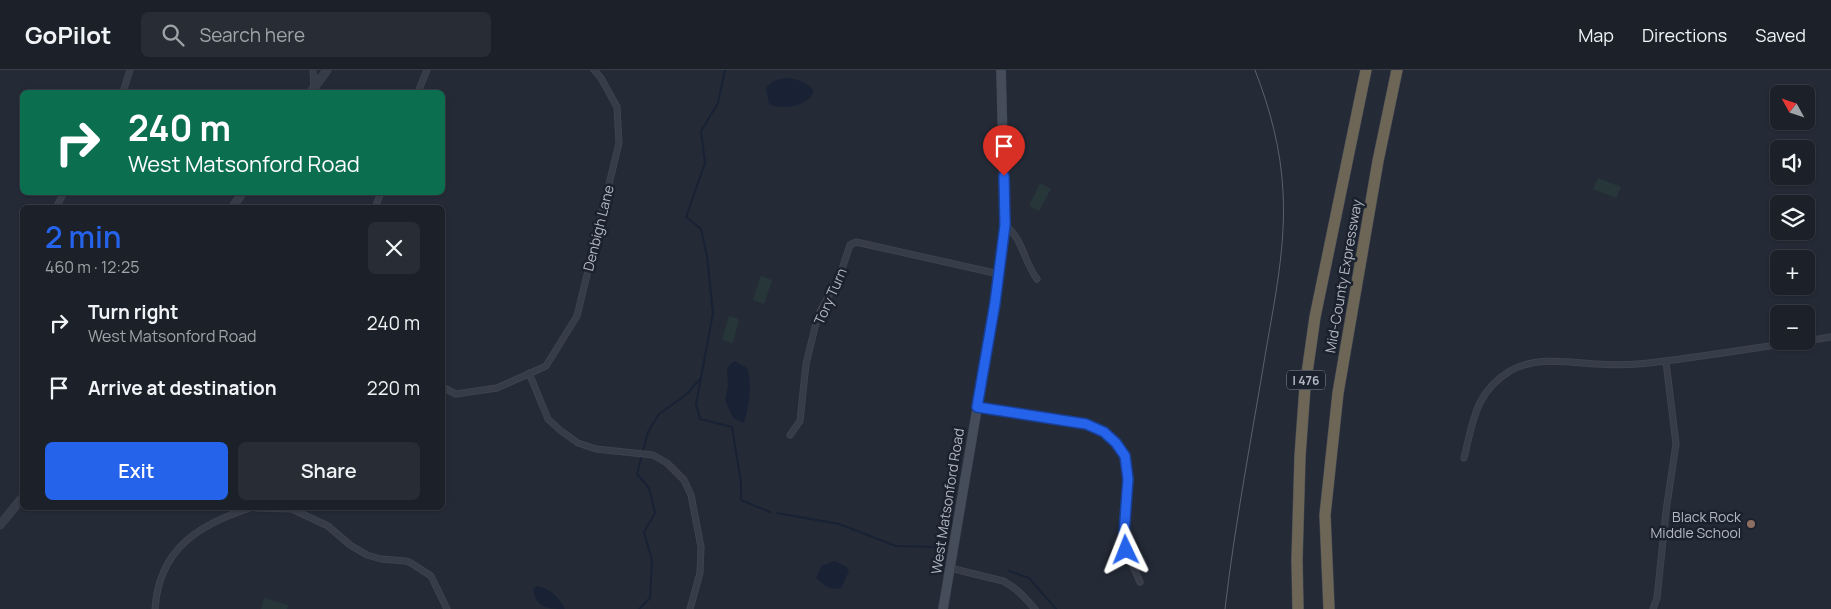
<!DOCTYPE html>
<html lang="en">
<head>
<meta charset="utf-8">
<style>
	body { margin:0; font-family:Manrope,sans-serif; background:#282d35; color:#f1f3f6; height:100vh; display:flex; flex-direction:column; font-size:19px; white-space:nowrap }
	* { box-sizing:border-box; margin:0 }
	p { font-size:16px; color:#a0a3a8 }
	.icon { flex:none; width:28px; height:28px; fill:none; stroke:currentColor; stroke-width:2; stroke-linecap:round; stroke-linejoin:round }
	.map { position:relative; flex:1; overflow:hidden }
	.sheet { position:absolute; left:20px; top:135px; width:425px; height:305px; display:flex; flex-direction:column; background:#1b2029; border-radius:8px; box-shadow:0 1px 4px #0004,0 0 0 1px #393e46 }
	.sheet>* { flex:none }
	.banner { position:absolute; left:20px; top:20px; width:425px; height:105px; border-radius:8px; box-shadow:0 1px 4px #0004,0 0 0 1px #393e46; background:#0b6e4f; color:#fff; overflow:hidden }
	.needle { width:32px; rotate:310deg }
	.buttons { position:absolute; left:1770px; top:15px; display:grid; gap:10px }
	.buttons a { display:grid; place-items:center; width:45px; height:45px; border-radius:8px; background:#1b2029; box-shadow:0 1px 4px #0004,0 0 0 1px #393e46; font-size:25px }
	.pin { position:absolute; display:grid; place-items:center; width:42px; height:42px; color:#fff; margin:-51px -21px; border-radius:50% 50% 50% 0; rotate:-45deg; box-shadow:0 0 5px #0007 }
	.pin .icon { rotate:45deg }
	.me { position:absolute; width:55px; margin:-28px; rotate:358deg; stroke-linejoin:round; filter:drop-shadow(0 0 4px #0008) }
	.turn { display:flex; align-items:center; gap:18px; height:105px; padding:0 25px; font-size:22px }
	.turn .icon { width:65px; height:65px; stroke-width:2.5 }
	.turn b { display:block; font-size:35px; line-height:42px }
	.round { display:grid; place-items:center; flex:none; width:52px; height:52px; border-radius:8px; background:#282d35 }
	.headline { display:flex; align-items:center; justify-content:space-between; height:85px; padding:0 25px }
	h1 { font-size:30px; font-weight:600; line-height:38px; color:#2563eb }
	.button { display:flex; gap:10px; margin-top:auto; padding:10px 25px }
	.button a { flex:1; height:58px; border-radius:8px; background:#2563eb; color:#fff; font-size:20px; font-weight:600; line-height:58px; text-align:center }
	.button a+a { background:#282d35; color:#f1f3f6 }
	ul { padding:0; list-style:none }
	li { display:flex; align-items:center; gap:15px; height:65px; padding:0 25px }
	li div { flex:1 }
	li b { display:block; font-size:19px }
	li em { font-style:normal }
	header { display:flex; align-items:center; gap:30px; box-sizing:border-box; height:70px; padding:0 25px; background:#1b2029; border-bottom:1px solid #393e46 }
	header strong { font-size:24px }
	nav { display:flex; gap:28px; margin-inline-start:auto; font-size:18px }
	.search { width:350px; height:45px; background:#282d35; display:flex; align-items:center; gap:12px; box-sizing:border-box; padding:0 18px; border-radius:8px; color:#a0a3a8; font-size:19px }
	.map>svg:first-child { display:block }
	.green { fill:#263639 }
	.water { fill:#182234 }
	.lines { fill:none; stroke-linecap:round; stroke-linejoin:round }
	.stream { stroke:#182234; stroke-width:2 }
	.minor-casing { stroke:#404651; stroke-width:7 }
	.tertiary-casing { stroke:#404651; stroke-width:9 }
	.secondary-casing { stroke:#404651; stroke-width:10 }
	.motorway-casing { stroke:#424853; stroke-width:12 }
	.minor { stroke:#373d48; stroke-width:5.5 }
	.tertiary { stroke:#373d48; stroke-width:8 }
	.secondary { stroke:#454d5b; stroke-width:9 }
	.motorway { stroke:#6d6555; stroke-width:11 }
	.tram { stroke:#59616f; stroke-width:1 }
	.route-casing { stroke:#184099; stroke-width:12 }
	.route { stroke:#2563eb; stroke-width:9 }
	.education-dot { fill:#8d6e63; stroke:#1c222d; stroke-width:2 }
	.labels { text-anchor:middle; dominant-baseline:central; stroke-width:5; stroke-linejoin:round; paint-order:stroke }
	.shield { fill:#1c222d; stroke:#858b97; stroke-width:1 }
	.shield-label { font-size:12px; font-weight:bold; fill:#b2b8c4 }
	.street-label { font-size:14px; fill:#b2b8c4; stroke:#1c222d }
	.poi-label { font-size:14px; fill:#b2b8c4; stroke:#1c222d; text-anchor:end }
</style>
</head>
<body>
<header>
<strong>GoPilot</strong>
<div class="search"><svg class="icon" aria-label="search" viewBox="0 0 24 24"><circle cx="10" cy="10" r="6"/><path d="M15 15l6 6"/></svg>Search here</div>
<nav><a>Map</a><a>Directions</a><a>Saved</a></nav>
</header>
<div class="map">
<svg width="1831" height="539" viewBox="0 0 1831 539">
	<rect width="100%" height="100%" fill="#242b37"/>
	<path class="green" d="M1598,108L1621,117L1616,128L1593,119Z
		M1040,113L1051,119L1039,141L1029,136Z
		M761,206L772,210L764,234L753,230Z
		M729,246L739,249L733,273L722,270Z
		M264,528L288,535L287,539H261Z"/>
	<path class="water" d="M785,8C798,9 806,11 814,21C808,37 783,40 769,34L766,19C771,11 775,10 785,8Z
		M734,291L747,298C753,316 749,335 744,353L733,348L725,330L728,316L727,298Z
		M834,491L847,497L849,501L841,518C830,520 824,516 816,508L821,496Z
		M536,516C550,518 559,527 565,539C548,539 536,539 533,519Z"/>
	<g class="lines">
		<path class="stream" d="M725,0L718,33L701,61L705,93L686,147L701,159L707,186L713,243L696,334L700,349L732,357L741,413V430L770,442
			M777,443L839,454L896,476L942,477
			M1009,501L1029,508L1056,539
			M639,539L650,528L652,490L644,462L655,443L649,418L637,404L648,362L659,344L687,324L700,309"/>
		<defs>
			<path id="minor" d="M313,0L314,18
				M123,22L130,0
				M418,22L427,0
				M56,138L64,122
				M375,138L381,122
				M1005,155C1023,169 1024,192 1037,209
				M1806,271L1831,267
				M529,303L548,349L560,360L578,373L596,379L653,385L667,393L684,410L691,425L701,477L700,503L690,539
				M442,317L456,324L497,318L546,296L577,246L619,73L617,37L601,8L594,0
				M977,337L1086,354L1105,362L1116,373L1125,386L1128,409L1124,465L1126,480L1140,512
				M790,365L800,351L806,294L818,245L839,208L850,175L856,172L999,204
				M1464,388C1473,352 1475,322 1510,301C1536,286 1568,292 1596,294C1631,297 1667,291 1702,286C1736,281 1769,276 1803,271
				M256,438L292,439L328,456L350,475L367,485L381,489L406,491L411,493L431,506L447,539
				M950,498L1003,511C1017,518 1025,528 1035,539
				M155,539C159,479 198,455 250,438
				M1653,539L1657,528L1666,441L1676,374L1666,292"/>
			<path id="tertiary" d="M311,22L327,0
				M232,138L243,122
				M0,455L22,428"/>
			<path id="secondary" d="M943,539L995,233L1005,155L1001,0"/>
			<path id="motorway" d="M1298,539L1297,490L1300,386L1305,317L1315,247L1366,0
				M1329,539L1325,445L1338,323L1378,91L1397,0"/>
		</defs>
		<use href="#minor" class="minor-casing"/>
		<use href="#tertiary" class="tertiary-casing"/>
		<use href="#secondary" class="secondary-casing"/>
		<use href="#motorway" class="motorway-casing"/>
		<use href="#minor" class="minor"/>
		<use href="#tertiary" class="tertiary"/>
		<use href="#secondary" class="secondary"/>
		<use href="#motorway" class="motorway"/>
		<path class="tram" d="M1225,539C1235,452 1252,366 1266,280C1275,228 1286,175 1283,122C1281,79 1270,39 1255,0"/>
	</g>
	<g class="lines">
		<defs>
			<path id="route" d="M1004,106L1005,155L995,233L977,337L1086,354L1104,362L1116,373L1125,386L1128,409L1124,464L1126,480"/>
		</defs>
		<use href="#route" class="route-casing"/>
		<use href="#route" class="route"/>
	</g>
	<circle class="education-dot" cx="1751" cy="454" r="5"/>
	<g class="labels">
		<rect class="shield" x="1287" y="300.5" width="38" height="19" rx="4"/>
		<g class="shield-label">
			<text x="1306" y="310">I 476</text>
		</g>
		<g class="street-label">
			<text transform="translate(598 158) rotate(-76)">Denbigh Lane</text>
			<text transform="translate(1343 206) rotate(-80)">Mid-County Expressway</text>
			<text transform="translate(830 226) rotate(-66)">Tory Turn</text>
			<text transform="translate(947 431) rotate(-81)">West Matsonford Road</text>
		</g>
		<g class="poi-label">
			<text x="1741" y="446">Black Rock<tspan x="1741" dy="16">Middle School</tspan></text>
		</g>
	</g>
</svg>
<div class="buttons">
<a><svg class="needle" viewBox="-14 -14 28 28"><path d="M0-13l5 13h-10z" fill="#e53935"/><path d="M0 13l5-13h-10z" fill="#a0a3a8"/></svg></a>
<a><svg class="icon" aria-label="sound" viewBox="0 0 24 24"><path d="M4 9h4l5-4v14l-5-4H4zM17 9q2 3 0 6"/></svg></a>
<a><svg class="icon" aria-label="layers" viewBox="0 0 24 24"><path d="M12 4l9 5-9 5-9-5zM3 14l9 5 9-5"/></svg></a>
<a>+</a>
<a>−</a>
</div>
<div class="pin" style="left:1004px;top:106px;background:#d93025"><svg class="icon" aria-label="arrive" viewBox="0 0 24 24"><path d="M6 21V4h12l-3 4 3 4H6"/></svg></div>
<svg class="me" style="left:1126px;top:480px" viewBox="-20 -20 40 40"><path d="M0-17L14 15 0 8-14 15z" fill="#2563eb" stroke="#fff" stroke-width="4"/></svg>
<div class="banner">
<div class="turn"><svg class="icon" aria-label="right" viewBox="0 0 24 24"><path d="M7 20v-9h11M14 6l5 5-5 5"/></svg><div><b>240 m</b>West Matsonford Road</div></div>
</div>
<section class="sheet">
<div class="headline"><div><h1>2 min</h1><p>460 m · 12:25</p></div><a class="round"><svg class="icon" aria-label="close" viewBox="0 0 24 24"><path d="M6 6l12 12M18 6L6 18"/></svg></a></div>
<ul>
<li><svg class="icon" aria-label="right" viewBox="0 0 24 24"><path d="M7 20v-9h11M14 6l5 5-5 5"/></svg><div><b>Turn right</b><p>West Matsonford Road</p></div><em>240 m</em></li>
<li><svg class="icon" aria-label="arrive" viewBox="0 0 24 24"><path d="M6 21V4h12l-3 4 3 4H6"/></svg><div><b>Arrive at destination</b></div><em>220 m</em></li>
</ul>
<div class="button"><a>Exit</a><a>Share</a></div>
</section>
</div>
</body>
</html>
